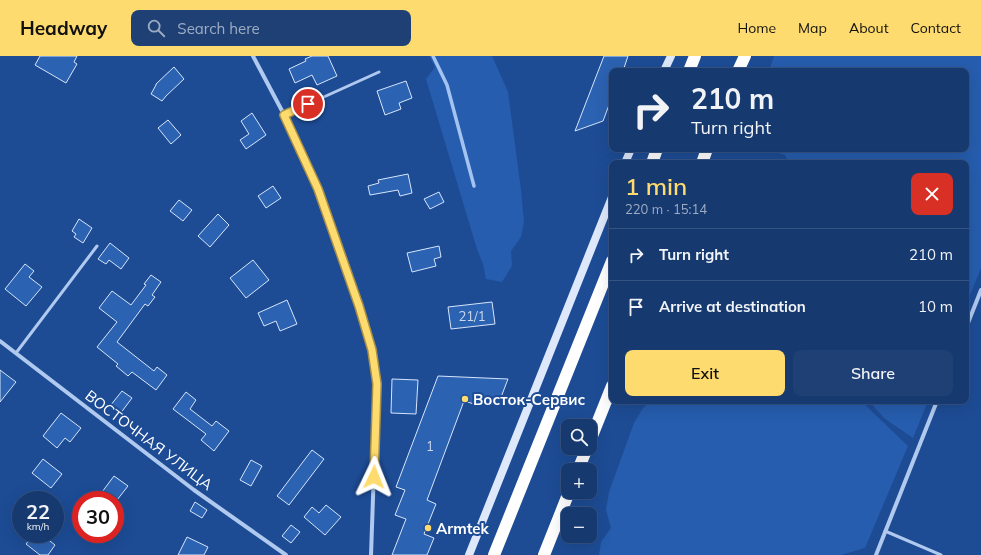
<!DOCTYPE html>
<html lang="en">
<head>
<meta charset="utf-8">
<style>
	body { margin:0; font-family:Mulish,sans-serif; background:#1f4075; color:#f1f3f6; height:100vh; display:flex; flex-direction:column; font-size:15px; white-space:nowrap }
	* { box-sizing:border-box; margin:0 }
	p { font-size:13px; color:#9eacc3 }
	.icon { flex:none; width:22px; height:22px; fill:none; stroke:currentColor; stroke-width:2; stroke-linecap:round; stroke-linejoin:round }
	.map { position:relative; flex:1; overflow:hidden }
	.panel { position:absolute; left:609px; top:104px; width:360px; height:244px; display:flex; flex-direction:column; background:#163970; border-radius:8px; box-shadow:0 4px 16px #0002,0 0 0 1px #355383 }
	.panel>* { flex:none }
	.hud { position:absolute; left:609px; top:12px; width:360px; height:84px; border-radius:8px; box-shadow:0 4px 16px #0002,0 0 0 1px #355383; background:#163970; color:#f1f3f6; overflow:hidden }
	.tools { position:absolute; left:561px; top:363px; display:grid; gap:8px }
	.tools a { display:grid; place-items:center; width:36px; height:36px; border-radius:8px; background:#163970; box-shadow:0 4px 16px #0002,0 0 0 1px #355383; font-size:20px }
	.speed { position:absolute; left:12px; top:435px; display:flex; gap:8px; font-size:20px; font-weight:700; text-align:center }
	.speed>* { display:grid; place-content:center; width:52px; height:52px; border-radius:50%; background:#163970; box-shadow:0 4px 16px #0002,0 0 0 1px #355383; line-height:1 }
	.speed small { font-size:10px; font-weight:400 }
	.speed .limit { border:6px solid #d22; background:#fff; color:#111 }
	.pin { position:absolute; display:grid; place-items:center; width:34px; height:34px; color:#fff; margin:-17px; border:2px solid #fff; border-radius:50%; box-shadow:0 1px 4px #0007 }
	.me { position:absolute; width:44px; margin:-22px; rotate:2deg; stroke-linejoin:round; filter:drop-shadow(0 0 3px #0008) }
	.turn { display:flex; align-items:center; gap:14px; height:84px; padding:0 16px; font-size:18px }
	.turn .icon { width:52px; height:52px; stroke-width:2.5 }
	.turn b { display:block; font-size:28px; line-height:34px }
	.round { display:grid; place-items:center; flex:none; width:42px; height:42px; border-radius:8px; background:#1f4075 }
	.head { display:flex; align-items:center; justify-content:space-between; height:68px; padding:0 16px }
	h1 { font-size:24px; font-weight:600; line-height:30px; color:#fedb6e }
	.action { display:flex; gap:8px; margin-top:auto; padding:8px 16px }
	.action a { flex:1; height:46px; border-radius:8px; background:#fedb6e; color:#111; font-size:16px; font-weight:600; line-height:46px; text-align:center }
	.action a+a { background:#1f4075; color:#f1f3f6 }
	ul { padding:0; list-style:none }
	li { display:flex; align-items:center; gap:12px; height:52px; padding:0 16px; border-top:1px solid #355383 }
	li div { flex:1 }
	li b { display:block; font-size:15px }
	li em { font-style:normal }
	header { display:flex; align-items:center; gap:24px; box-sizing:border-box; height:56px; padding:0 20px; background:#fedb6e; color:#111 }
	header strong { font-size:19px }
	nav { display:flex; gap:22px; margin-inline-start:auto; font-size:14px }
	.search { width:280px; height:36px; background:#1f4075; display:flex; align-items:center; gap:10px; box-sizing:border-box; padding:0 14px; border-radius:8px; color:#9eacc3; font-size:15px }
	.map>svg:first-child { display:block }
	.green { fill:#265dae }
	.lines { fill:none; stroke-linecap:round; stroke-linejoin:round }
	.stream { stroke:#a3c3f1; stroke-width:3.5 }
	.building { fill:#2c62b2; stroke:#d6e5fb }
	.lane { stroke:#b0c9ef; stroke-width:3 }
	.street { stroke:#b0c9ef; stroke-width:4 }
	.secondary { stroke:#dde8fb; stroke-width:8 }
	.highway { stroke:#fff; stroke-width:12 }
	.route-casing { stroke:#a58e48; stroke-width:10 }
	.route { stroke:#fedb6e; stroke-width:7 }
	.poi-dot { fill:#fedb6e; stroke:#1d4c95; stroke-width:1.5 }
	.labels { text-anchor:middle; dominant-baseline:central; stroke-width:4; stroke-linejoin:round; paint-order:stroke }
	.number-label { font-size:13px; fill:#cad8ec }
	.poi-label { font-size:15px; font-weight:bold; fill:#fff; stroke:#1d4c95; text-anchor:start }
	.street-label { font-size:15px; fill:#fff; stroke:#1d4c95 }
</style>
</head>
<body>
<header>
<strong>Headway</strong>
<div class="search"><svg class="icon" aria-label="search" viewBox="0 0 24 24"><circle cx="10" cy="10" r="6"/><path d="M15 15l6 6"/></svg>Search here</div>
<nav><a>Home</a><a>Map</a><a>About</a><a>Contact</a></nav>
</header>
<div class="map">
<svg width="981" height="499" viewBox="0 0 981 499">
	<rect width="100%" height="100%" fill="#1d4c95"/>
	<path class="green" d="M429,0H492L508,36L521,134L524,166L521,181L511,195L512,210L502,226L486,223L483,208L477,193L426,23L435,11Z
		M774,0H981V212L966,249V107H789L785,99L767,93H966V15H769Z
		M651,345H861L908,390L865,492L841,499H599L601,486L611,472L606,454L609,436L634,367L643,352Z
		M869,345H928L913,382L884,362Z"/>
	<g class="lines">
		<path class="stream" d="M433,0L447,29L474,130"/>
	</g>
	<path class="building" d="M40,0H77L74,6L77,8L66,27L35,9Z
		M312,0H328L337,20L317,29L312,19L295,27L289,13L306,5L305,3Z
		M604,0H628L623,15H612V41L603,65L575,75Z
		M174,11L184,23L166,40L162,45L151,38L156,29V28Z
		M406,25L412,42L399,47L401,53L385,59L377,35Z
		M252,57L266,79L246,93L240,84L249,78L241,65Z
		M168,64L181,79L171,88L158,72Z
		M408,118L412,137L400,140L398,134L370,139L368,130L379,127L378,124Z
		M273,130L281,142L266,152L258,140Z
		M439,136L444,146L430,153L424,143Z
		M179,144L192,154L183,165L170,155Z
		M218,158L229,169L210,191L198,180Z
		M79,163L92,172L83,187L74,181L76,178L72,175Z
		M110,187L129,202L121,213L109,204L106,208L98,203Z
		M439,190L441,201L434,203L436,210L412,216L407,197Z
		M253,204L269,224L246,242L230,222Z
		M25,208L34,215L29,221L42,231L26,250L5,233Z
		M151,219L161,226L152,239L155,241L148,250L145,248L117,286L154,315L157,311L167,319L156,334L132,316L128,320L116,310L118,308L97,291L117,266L99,252L112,235L131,249L146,229L144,228Z
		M287,244L297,268L280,275L276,265L264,270L258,257Z
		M492,246L495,268L451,273L448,251Z
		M0,314L16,326L0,346Z
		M438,320L508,323L498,349L488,346L487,349L475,345L474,348L464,345L427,444L436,448L424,478L434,482L427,499H392L406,463L395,459L405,434L396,431Z
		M392,323L418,324L416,358L391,357Z
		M122,335L132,342L120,358L110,350Z
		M186,336L196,344L190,353L212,370L216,365L229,375L214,395L201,384L206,378L173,353Z
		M61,357L81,372L70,386L65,382L57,392L43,380Z
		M312,394L324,403L289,449L277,440Z
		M43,403L62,418L51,432L32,417Z
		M251,404L262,410L251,430L240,424Z
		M114,420L128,430L117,444H96Z
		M195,446L207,454L202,462L190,455Z
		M326,449L341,461L325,479L304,461L312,451L319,457Z
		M291,469L300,476L291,487L282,480Z
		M34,478H41L55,489L48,499H40L26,488Z
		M187,481L208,491L204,499H178Z"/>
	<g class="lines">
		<path class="lane" d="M284,59L379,16
			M16,297L97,190
			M885,475L941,499"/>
		<path class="street" d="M253,0L289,68L318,133L359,250L373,294L377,327L371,499
			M966,272L981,234
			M0,285L194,434L286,499
			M876,499L937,345"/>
		<path class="secondary" d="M664,15L671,0
			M625,107L631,93
			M469,499L612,141"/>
		<path class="highway" d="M689,15L695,0
			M738,15L745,0
			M652,107L657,93
			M702,107L707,93
			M590,385L612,330
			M578,414L587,392
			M494,499L612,205
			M544,499L569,436"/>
	</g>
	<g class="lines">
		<defs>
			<path id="route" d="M308,48L284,59L318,133L359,250L372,294L377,328L374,421"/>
		</defs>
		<use href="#route" class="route-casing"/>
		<use href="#route" class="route"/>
	</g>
	<g class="poi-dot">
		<circle cx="465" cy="343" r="4"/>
		<circle cx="428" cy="472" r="4"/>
	</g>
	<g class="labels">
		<g class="number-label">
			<text x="472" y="260">21/1</text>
			<text x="430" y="390">1</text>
		</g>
		<g class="poi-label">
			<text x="473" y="343">Восток-Сервис</text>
			<text x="436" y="472">Armtek</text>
		</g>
		<g class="street-label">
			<text transform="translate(149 384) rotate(37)">ВОСТОЧНАЯ УЛИЦА</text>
		</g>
	</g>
</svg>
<div class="tools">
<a><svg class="icon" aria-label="search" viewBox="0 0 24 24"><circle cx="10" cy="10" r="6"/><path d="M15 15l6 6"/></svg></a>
<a>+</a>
<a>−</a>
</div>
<div class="speed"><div>22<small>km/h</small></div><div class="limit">30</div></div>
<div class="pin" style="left:308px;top:48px;background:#d93025"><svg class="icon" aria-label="arrive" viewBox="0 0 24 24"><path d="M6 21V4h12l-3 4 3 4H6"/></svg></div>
<svg class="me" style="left:374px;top:421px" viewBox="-20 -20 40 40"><path d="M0-17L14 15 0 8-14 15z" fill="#fedb6e" stroke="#fff" stroke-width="4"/></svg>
<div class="hud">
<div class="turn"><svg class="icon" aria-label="right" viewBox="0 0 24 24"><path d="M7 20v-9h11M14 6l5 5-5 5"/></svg><div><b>210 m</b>Turn right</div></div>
</div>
<section class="panel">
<div class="head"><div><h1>1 min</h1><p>220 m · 15:14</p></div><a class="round" style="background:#d93025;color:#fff"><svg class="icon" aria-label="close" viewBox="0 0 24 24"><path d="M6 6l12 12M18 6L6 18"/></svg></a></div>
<ul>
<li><svg class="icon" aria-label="right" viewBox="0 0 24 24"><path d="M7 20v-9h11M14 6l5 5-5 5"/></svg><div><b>Turn right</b></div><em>210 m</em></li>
<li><svg class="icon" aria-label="arrive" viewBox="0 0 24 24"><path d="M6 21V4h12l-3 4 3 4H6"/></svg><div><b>Arrive at destination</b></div><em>10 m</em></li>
</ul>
<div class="action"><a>Exit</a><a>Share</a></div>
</section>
</div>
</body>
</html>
